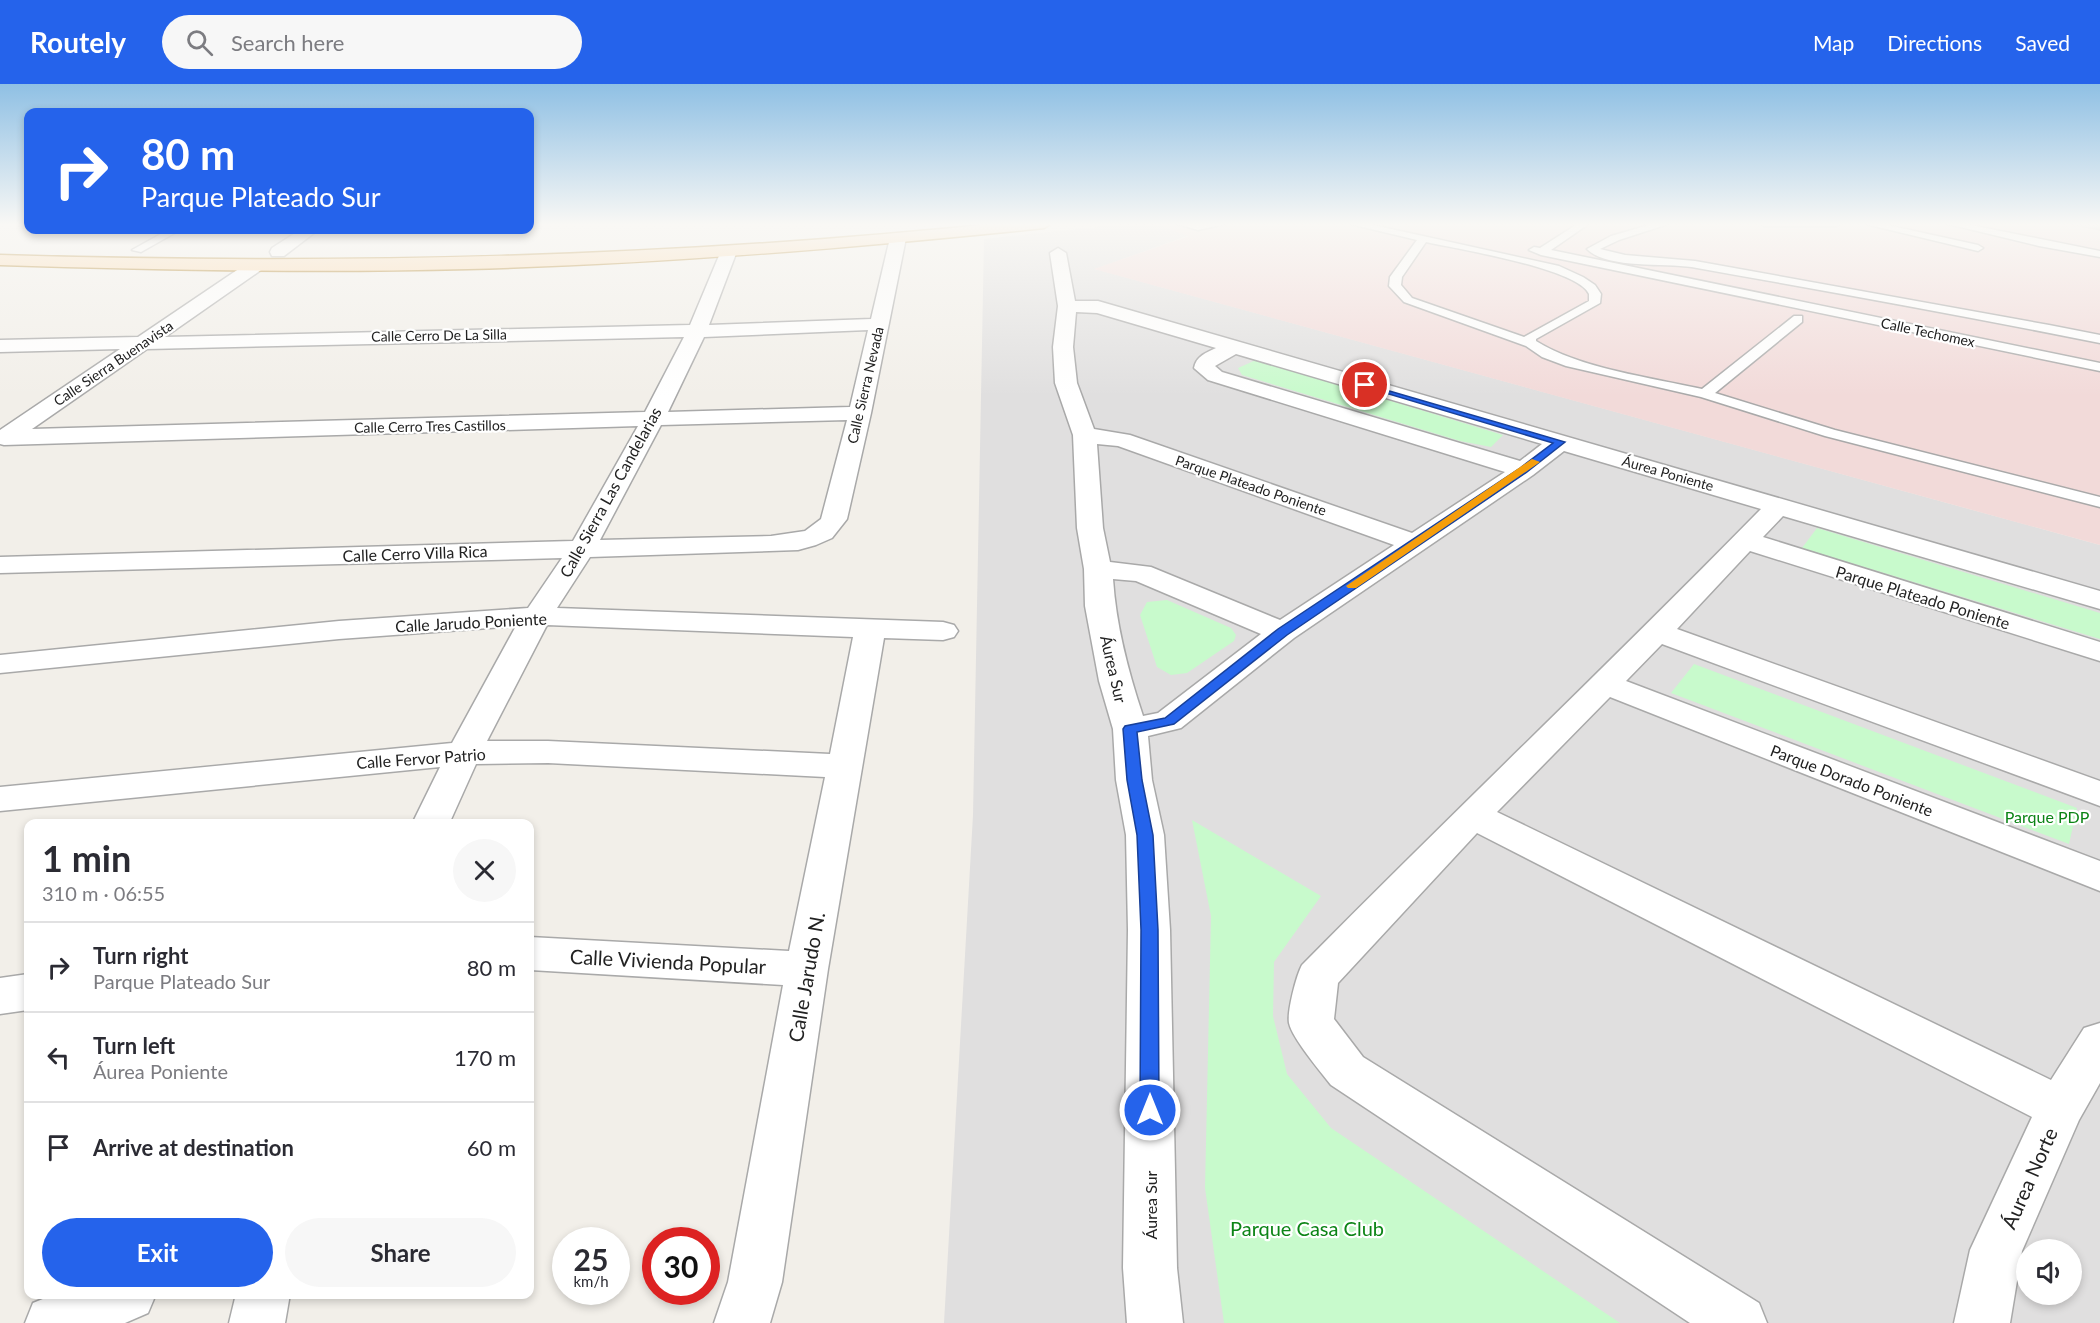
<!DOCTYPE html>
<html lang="en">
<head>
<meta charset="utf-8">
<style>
	body { margin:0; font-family:Lato,sans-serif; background:#f7f7f7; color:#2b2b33; height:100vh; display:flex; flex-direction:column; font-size:22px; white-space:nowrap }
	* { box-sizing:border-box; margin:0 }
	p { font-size:20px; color:#7c7c81 }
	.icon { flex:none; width:33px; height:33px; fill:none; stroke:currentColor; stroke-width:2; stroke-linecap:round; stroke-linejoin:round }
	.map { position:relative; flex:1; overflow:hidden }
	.side { position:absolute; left:24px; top:735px; width:510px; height:480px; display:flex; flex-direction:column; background:#fff; border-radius:12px; box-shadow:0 3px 9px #0003 }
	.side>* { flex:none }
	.guide { position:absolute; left:24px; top:24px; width:510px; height:126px; border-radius:12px; box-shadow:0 3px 9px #0003; background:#2563eb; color:#fff; overflow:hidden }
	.tools { position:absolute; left:2016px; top:1155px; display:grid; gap:12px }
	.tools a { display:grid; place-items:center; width:66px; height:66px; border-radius:50%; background:#fff; box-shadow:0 3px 9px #0003; font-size:30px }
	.speed { position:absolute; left:552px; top:1143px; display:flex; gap:12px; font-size:30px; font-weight:700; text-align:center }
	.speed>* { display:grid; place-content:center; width:78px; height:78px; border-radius:50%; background:#fff; box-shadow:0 3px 9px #0003; line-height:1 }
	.speed small { font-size:15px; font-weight:400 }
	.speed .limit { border:9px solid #d22; background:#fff; color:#111 }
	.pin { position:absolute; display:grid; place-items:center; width:51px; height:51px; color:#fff; margin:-26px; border:3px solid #fff; border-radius:50%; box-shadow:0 2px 6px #0007 }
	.me { position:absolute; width:66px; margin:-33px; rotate:0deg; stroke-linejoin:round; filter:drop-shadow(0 0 4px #0008) }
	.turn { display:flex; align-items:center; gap:21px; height:126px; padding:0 18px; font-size:27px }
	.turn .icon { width:78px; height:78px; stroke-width:2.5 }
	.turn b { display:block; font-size:42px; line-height:51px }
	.round { display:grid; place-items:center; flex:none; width:63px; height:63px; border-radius:32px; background:#f7f7f7 }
	.head { display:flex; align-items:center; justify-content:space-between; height:102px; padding:0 18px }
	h1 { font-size:36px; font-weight:700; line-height:45px }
	.primary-button { display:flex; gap:12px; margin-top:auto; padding:12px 18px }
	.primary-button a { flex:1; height:69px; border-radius:36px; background:#2563eb; color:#fff; font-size:24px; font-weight:700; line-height:69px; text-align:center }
	.primary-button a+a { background:#f7f7f7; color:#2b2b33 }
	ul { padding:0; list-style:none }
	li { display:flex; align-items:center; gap:18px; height:90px; padding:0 18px; border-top:2px solid #e1e1e2 }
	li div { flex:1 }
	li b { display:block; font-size:22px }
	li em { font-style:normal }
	header { display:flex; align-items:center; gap:36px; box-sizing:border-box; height:84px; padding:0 30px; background:#2563eb; color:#fff }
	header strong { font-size:28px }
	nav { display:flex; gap:33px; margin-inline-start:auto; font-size:21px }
	.search { width:420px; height:54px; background:#f7f7f7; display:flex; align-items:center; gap:15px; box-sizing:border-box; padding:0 21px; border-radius:33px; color:#7c7c81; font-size:22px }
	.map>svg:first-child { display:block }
	.residential { fill:#e0dfdf; fill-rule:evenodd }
	.commercial { fill:#f2dad9 }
	.park { fill:#c8facc }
	.building { fill:#c7bfb8; stroke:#c4b6ab; stroke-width:1.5 }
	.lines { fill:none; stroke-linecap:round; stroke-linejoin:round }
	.lane-casing { stroke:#a9a9a9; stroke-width:3 }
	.street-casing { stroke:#a9a9a9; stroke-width:3 }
	.primary-casing { stroke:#a06b00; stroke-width:3 }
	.lane { fill:#fff; fill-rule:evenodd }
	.street { fill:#fff; fill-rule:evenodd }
	.primary { fill:#fcd6a4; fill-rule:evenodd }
	.route { fill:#2563eb; stroke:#184099; stroke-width:1.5 }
	.slow { fill:#f59e0b }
	.labels { text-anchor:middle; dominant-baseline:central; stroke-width:4.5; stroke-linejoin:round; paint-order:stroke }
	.far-street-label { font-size:14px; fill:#222; stroke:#fff }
	.street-label { font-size:16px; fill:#222; stroke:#fff }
	.park-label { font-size:16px; fill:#0c8416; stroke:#fff }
	.near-street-label { font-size:20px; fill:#222; stroke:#fff }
	.near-park-label { font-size:20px; fill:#0c8416; stroke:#fff }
</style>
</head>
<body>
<header>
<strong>Routely</strong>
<div class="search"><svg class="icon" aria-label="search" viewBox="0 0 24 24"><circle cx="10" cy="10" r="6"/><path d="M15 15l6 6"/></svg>Search here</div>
<nav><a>Map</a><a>Directions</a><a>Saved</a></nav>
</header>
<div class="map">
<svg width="2100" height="1239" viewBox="0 0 2100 1239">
	<rect width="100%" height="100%" fill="#f2efe9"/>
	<path class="residential" d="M1134,139H1153L1190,151L1095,185L2100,461V1239H944L973,731L984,155ZM2026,1166H2072V1210H2026Z"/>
	<path class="commercial" d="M1153,139H2100V461L1094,185L1189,152Z"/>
	<path class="park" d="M1256,276L1503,351L1491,363L1460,357L1242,291L1238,284Z
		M1817,444L2100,529V555L1802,464Z
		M1167,516L1231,544L1236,551L1234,557L1187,589L1171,591L1157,583L1140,531L1147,518Z
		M1694,580L2077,724L2069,760L1671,609Z
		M1192,736L1321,812L1274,878L1273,932L1287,990L1331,1044L1620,1239H1224L1205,1104L1211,832Z"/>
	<path class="building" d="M2066,139H2100V146Z"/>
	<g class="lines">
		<defs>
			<path id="lane" d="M1174,139H1229L1198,146Z
				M1346,139H1364L1559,182L1583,193L1595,201L1601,210L1600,219L1536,255V257C1578,284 1653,294 1702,305L1794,232H1802V238L1715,309L1835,346L2100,413V423L1825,352L1701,313L1566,282L1542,273L1526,262L1404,218L1389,202L1390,193L1417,156ZM1426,158C1457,165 1577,184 1589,210V217L1524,253L1412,214L1401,201L1402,193Z
				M1579,139H1590L1551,166L2100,279V287L1541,171L1529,166L1534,163L1540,164Z
				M1656,139H1671L1619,156L1600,165L1625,171L1695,177L2049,241L2100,251V259C1966,232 1832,208 1697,184C1669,178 1607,186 1587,165L1611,152Z
				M1759,139H1841L1836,142H1764Z
				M1861,139H1878L1978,161L1983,164L1978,167Z
				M1944,139H1961L2100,167V173L2039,162Z
				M168,146H180L141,168L132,166Z"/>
			<path id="street" d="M300,146H318L284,172H272L270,168L272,164Z
				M898,149L906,154L871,329L847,435L832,454L816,461L798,466L590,473L557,524L943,538L954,541L958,547L954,553L943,556L884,554L828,885L782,1198L770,1239H714L728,1198L783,901L530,886V853L789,867L825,693L548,679L476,680L449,740H412L440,683L0,727V703L452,659L516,542L339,555L0,589V571L339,537L528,524L562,474L0,489V473L573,457L638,342L4,361L0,360V346L120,265L0,268V256L138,253L249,178H261L264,182L261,186L165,253L690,241L721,167L729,162L737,167L709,241L871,235L890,154ZM868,246L850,323L668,328L704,253ZM684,253L645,328L32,345L147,265ZM847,336L821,435L805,447L771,452L600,456L661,341ZM547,541L853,553L830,670L548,657H487Z
				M1058,164L1066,169L1075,217H1098L2100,507V525L1783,432L1763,453L2100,558V577L1750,467L1677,545L2100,697V722L1662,560L1626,597L2100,777V807L1610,613L1497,728L2051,996L2084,944L2100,939V999L2079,1036L2022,1167L2010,1239H1954L1970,1166L2032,1033L1477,749L1338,899L1334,935L1363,973L1759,1219L1767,1239H1690L1331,1001C1321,988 1292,954 1289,939C1287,928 1296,892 1302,881C1454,727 1610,579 1761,425L1564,367L1533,391L1294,554L1181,644L1148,652L1152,696L1164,751L1170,846L1177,1184L1183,1239H1127L1123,1184L1128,846L1126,751L1116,696L1113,645L1099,597L1085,522L1084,485L1077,444L1073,351L1055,299L1053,263L1058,222L1050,169ZM1076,228L1097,229L1216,264C1206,269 1196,272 1194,284L1208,296L1505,388L1412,449L1130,351L1094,345L1077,299L1073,263ZM1236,270L1542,360L1520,377L1222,288L1215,282ZM1097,360L1118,362L1394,461L1280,536L1151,483L1110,478L1103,444ZM1113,495L1136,497L1261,550L1158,629L1143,632C1128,587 1116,541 1113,495Z
				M28,890V926L0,930V894Z
				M55,1210H156L148,1229L125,1239H25L33,1219Z
				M236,1210H290L285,1239H229Z"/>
			<path id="primary" d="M1002,139H1052L1044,144C852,164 660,180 468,185C312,189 156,186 0,181V171C337,181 666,174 1002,139Z"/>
		</defs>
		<use href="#lane" class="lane-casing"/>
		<use href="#street" class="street-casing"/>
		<use href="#primary" class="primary-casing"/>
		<use href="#lane" class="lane"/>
		<use href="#street" class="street"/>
		<use href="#primary" class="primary"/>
	</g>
	<linearGradient id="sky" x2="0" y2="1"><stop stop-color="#8fc0e4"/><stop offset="0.45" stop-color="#f9f8f5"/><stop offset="1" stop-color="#f9f8f5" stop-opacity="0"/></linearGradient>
	<rect width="2100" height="312" fill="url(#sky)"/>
	<path class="route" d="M1362,299L1565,358L1527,388L1287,551L1174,640L1137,648L1142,696L1153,751L1158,846L1159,1026L1157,1033L1150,1035L1143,1033L1140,1026L1141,846L1137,751L1127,696L1123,645L1125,642L1165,634L1278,545L1520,384L1553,359L1362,302Z"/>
	<path class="slow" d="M1532,375L1540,378L1356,504H1348L1346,502Z"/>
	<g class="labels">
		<g class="far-street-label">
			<text transform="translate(1928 248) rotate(12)">Calle Techomex</text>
			<text transform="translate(439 251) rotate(-1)">Calle Cerro De La Silla</text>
			<text transform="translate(113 279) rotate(-34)">Calle Sierra Buenavista</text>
			<text transform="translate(865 301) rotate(-77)">Calle Sierra Nevada</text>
			<text transform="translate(430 342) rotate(-1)">Calle Cerro Tres Castillos</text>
			<text transform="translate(1668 389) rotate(16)">Áurea Poniente</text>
			<text transform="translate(1251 401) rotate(19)">Parque Plateado Poniente</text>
		</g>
		<g class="street-label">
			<text transform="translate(610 408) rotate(-61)">Calle Sierra Las Candelarias</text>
			<text transform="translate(415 469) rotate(-2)">Calle Cerro Villa Rica</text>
			<text transform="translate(1923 513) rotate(17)">Parque Plateado Poniente</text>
			<text transform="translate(471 538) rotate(-3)">Calle Jarudo Poniente</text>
			<text transform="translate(1114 585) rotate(77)">Áurea Sur</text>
			<text transform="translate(421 674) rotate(-4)">Calle Fervor Patrio</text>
			<text transform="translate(1852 696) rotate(21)">Parque Dorado Poniente</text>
			<text transform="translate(1150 1121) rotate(-90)">Áurea Sur</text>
		</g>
		<g class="park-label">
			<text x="2047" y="732">Parque PDP</text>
		</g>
		<g class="near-street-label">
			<text transform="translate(668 877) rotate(3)">Calle Vivienda Popular</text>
			<text transform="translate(806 893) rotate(-80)">Calle Jarudo N.</text>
			<text transform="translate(2029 1094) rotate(-66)">Áurea Norte</text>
		</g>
		<g class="near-park-label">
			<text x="1307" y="1144">Parque Casa Club</text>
		</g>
	</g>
</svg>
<div class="tools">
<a><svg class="icon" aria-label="sound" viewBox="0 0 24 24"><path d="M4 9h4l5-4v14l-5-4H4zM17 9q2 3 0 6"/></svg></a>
</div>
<div class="speed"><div>25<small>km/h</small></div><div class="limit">30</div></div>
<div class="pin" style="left:1365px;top:301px;background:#d93025"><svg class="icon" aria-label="arrive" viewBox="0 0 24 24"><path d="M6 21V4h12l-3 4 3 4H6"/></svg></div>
<svg class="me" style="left:1150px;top:1026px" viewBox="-20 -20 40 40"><circle r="17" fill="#2563eb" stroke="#fff" stroke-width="3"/><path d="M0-11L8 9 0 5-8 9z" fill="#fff"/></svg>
<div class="guide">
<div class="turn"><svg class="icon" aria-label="right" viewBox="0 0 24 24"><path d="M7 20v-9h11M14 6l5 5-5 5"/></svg><div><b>80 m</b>Parque Plateado Sur</div></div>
</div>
<section class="side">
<div class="head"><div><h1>1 min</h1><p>310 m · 06:55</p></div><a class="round"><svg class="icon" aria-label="close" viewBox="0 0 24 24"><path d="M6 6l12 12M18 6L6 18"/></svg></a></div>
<ul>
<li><svg class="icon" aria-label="right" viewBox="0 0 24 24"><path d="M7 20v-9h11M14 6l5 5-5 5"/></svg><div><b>Turn right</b><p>Parque Plateado Sur</p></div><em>80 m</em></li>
<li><svg class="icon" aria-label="left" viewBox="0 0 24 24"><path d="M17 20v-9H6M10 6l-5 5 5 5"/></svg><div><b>Turn left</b><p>Áurea Poniente</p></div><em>170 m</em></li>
<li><svg class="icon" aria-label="arrive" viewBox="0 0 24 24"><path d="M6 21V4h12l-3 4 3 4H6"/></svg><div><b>Arrive at destination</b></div><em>60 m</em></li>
</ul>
<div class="primary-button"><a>Exit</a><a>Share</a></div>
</section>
</div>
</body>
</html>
